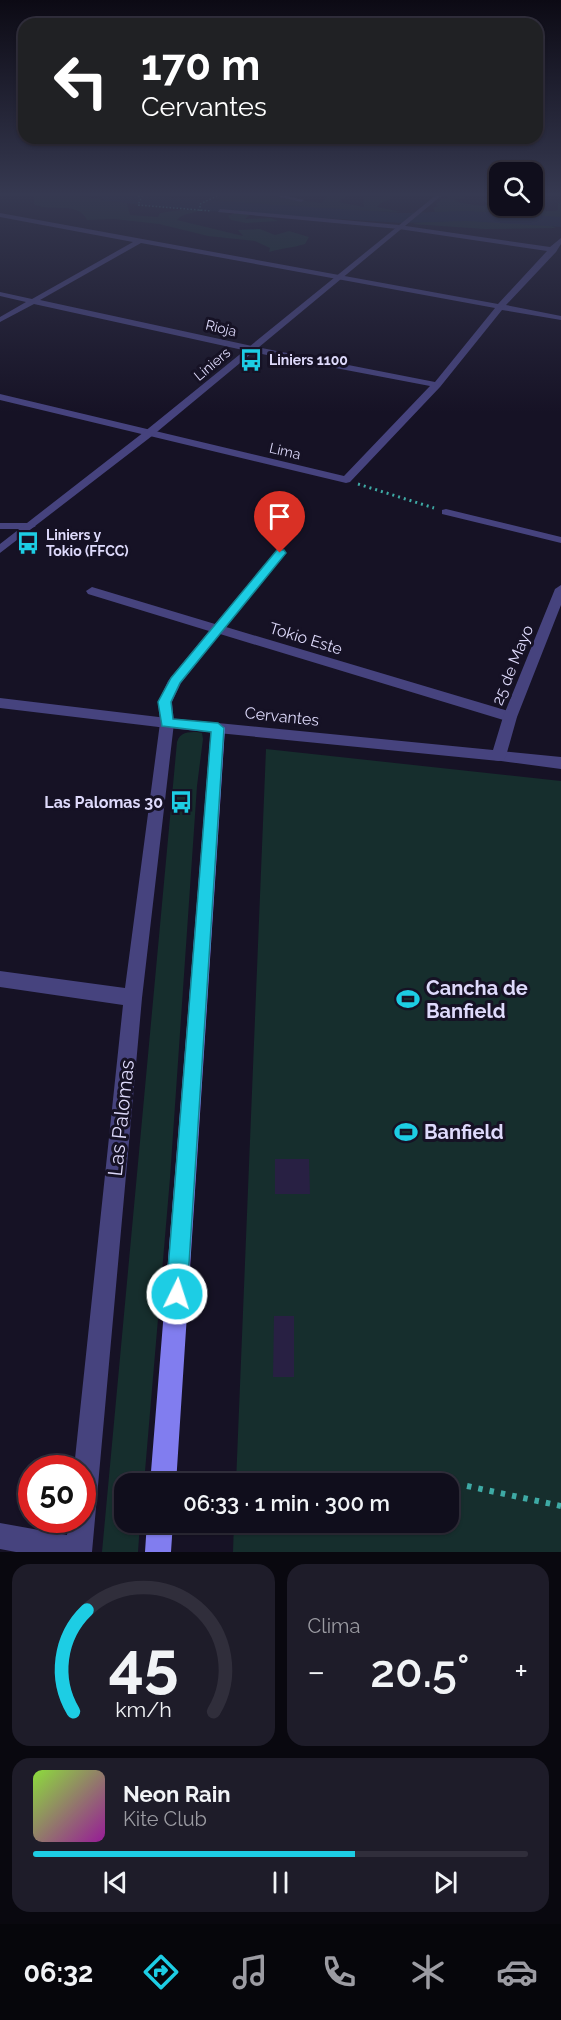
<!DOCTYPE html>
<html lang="es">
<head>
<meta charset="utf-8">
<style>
	:root { --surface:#100e1c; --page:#1e1c29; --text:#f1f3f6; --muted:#9c9ca3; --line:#302e3b; --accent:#1dcde4 }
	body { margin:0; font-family:Raleway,sans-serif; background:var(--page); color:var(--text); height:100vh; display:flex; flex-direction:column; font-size:22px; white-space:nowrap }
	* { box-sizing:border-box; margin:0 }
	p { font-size:20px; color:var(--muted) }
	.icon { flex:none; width:33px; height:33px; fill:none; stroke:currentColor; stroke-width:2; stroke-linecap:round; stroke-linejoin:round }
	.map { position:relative; height:1552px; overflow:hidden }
	.side { display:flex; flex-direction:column; gap:12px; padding:12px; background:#09080f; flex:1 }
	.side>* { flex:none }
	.guide { position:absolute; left:18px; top:18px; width:525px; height:126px; border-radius:18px; box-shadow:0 2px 4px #0004,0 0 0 2px var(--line); background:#202124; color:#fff; overflow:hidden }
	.tools { position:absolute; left:489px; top:162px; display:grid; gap:12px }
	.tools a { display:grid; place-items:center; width:54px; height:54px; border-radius:12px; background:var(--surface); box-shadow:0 2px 4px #0004,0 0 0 2px var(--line); font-size:30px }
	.speed { position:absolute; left:18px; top:1455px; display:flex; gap:12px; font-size:30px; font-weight:700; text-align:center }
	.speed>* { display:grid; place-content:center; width:78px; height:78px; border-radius:50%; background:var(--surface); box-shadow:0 2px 4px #0004,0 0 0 2px var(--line); line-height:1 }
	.speed .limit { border:9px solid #d22; background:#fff; color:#111 }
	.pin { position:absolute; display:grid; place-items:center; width:51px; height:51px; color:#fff; margin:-62px -26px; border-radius:50% 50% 50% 0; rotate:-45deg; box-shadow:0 0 6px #0007 }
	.pin .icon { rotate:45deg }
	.me { position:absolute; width:66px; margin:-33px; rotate:4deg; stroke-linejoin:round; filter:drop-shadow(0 0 4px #0008) }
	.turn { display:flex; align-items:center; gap:21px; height:126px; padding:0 24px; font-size:27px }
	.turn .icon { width:78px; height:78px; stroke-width:2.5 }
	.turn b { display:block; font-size:42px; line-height:51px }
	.big { font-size:45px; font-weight:600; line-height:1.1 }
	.side .tile { flex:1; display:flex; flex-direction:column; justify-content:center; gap:9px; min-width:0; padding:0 21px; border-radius:18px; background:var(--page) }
	.side .dial { align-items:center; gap:0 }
	.dial svg { height:156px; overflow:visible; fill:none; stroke:var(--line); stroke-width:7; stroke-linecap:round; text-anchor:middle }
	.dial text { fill:var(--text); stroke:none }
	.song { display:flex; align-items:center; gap:18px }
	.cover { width:72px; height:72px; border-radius:9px; background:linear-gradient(135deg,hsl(90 70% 55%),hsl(300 70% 35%)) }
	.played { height:6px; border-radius:3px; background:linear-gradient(90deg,var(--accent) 65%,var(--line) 65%) }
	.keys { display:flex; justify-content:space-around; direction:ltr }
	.heat { display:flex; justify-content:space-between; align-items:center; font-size:33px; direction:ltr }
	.side .tiles { flex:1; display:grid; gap:12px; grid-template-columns:1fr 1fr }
	.tile:last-child { grid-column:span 2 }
	.trip { position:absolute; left:114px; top:1473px; width:345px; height:60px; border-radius:18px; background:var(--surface); box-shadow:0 2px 4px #0004,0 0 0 2px var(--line); font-weight:600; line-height:60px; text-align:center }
	.menu { display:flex; height:96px; justify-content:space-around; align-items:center; background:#06060b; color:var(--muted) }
	.menu .icon { width:42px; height:42px }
	.menu .current { color:var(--accent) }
	.menu b { font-size:27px; color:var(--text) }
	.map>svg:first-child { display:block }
</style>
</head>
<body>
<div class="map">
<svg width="561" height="1552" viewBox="0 0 561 1552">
	<rect width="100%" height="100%" fill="#161225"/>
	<path fill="#162e2d" d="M34,196h44l49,7 3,12 28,2 2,-4 40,-6 1,2c-7,6 -18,3 -24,11l66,16 -5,-6 22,-1 15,6 14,-4 20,6 -4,7c-13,4 -23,4 -36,8l1,-4 -15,-7 -47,-5 -49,-12 -45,-5 -27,1c-10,-20 -37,-7 -53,-16z
		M222,196h45l54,7 7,-7h19l-9,6 26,5 -1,-10 26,-1 3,3 -8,2 -7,6 24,5 -44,-1 -28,8 -13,-1 -10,-5c-17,10 -41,-14 -61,6l26,-1 7,3 -32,2 -15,-3 -3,-4 11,-5v-2l-20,-2 -3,-4z
		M446,196h17l2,2 -10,1 1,3 25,4 10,-1 -11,-6 19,-3 1,10c13,0 50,8 58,4v-7l3,-1v18h-10l-3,4 8,4 -71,1 -73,-5 22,-5 3,-4 -4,-7 5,-2 -2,-2 6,-6 9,1z
		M197,732l5,1 1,6 -6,47 -27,392 -26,305 -20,1v38l16,1 -2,29h-36l75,-810c3,-10 11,-10 20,-10z
		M266,749l295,32v771h-328l1,-29 214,-1v-38l-212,-1z"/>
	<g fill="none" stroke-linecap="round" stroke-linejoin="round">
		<path fill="#11213f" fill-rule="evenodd" d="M99,196h48l255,17 65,-2 94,6v10l-94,-6 -65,2 -208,-13 -88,-9 -5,-2z"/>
	</g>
	<path fill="#282043" d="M275,1159h34l1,35h-35z
		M274,1316h20v61h-21z"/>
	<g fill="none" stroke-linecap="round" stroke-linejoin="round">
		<path stroke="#3eaaa5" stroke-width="1.5" stroke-dasharray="1.5 2" stroke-linecap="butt" d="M138,196h4l-4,9 73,6
			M200,211v-7l17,-8"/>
		<path stroke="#3eaaa5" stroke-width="3" stroke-dasharray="2 4" stroke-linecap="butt" d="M358,484l76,24"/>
		<path stroke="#3eaaa5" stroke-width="6" stroke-dasharray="4.5 7" stroke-linecap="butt" d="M467,1486l94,20"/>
		<path fill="#46437e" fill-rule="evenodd" d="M276,196h11l17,4 -3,2z
			M220,209l179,16 151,22 11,-9v6l-5,8 -50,53 55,11v4l-59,-10 -62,77 -90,95 -4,1 -346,-83v-6l344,82 86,-90 -178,-34 -218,-48 -34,18v-5l26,-15 -26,-6v-4l32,7 101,-57 -133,-25v-4l498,91 49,-53 -148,-22 -181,-17zM141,243l354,65 -60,74 -183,-36 -212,-46z
			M446,509l115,28v6l-119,-29v-4z
			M0,523h30l6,3 -6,3h-30z
			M280,549l6,4 -60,74 289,86 2,4 -7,5 -290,-88 -39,49 -9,19 2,21 -32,275 -50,554h-76l-16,-3v-26l67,12 2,-15h13v-52h-8l49,-463 -123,-18v-16l125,17 35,-265 -2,-21 10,-21 41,-50 -121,-37 -2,-3 6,-4 123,37 61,-73z
			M499,751l62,6v12l-67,-9 -2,-4 2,-4z"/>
		<path fill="#46437e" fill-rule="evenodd" d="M435,196h6l-289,240 -152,117v-9l144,-112z
			M561,585v20l-44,112 -11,39 -2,4 -5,1 -332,-33 -167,-20v-10l167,20 326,32 10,-33 52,-128z"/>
		<path fill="#817def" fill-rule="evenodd" d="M218,723l7,5 -49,756h-26l61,-756z
			M147,1522h26l-2,30h-26z"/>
	</g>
	<linearGradient id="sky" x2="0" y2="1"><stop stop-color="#0c0a14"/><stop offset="0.47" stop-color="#363951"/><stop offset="1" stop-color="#363951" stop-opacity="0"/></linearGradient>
	<rect width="561" height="413" fill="url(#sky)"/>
	<path fill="#1dcde4" stroke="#138594" stroke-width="1.5" d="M277,550h7l2,3 -106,130 -9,19 2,17 45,4 6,5 -37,566 -3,8 -7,3 -8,-3 -3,-8 45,-562 -49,-6 -4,-24 13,-24z"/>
	<defs>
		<g id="bus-bare" transform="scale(1.8)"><path d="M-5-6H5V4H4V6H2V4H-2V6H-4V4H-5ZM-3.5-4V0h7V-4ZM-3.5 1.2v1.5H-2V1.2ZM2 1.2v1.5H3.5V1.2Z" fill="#1dcde4" stroke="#161225" stroke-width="2.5" paint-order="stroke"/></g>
		<g id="stadium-bare" transform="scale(1.8)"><path d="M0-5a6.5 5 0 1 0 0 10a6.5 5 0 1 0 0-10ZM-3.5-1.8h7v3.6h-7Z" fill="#1dcde4" stroke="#161225" stroke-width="2.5" paint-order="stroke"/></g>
	</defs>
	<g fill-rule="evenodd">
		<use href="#bus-bare" x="251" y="360"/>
		<use href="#bus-bare" x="28" y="543"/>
		<use href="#bus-bare" x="181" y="802"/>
		<use href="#stadium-bare" x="408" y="999"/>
		<use href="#stadium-bare" x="406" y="1132"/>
	</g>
	<g text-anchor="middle" stroke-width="6" stroke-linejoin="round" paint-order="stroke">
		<g font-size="14" fill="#dedafb" stroke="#161225">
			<text transform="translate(221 328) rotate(13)" y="5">Rioja</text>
			<text transform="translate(212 364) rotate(-40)" y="5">Liniers</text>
			<text transform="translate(285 451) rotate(13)" y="5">Lima</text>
		</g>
		<g font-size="14" font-weight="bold" fill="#dedafb" stroke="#161225" text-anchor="start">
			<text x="269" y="365">Liniers 1100</text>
			<text x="46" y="540">Liniers y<tspan x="46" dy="16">Tokio (FFCC)</tspan></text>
		</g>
		<g font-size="16" fill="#dedafb" stroke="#161225">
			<text transform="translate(306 638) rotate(17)" y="6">Tokio Este</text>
			<text transform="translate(512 665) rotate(-68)" y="6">25 de Mayo</text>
			<text transform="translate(282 716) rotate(6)" y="6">Cervantes</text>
		</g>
		<g font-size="16" font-weight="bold" fill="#dedafb" stroke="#161225" text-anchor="end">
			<text x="163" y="808">Las Palomas 30</text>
		</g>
		<g font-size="20" font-weight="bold" fill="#dedafb" stroke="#161225" text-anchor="start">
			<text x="426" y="995">Cancha de<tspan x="426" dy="23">Banfield</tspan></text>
			<text x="424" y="1139">Banfield</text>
		</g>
		<g font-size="20" fill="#dedafb" stroke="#161225">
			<text transform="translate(121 1118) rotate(-84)" y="7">Las Palomas</text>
		</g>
	</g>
</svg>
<div class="tools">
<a><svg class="icon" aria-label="search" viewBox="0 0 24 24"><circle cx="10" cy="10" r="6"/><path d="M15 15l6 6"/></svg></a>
</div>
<div class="speed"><div class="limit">50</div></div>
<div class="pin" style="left:280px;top:553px;background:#d93025"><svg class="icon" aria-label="arrive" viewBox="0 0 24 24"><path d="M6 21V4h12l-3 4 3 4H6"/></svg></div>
<svg class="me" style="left:177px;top:1294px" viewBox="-20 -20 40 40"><circle r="17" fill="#1dcde4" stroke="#fff" stroke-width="3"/><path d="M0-11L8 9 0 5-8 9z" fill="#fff"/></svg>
<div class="trip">06:33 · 1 min · 300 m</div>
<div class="guide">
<div class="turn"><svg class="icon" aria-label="left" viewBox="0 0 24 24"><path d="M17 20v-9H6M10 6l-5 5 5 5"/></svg><div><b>170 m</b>Cervantes</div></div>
</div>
</div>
<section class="side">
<div class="tiles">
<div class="tile dial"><svg viewBox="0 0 100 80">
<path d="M14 69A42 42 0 1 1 86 69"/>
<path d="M14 69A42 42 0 0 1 21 17" stroke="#1dcde4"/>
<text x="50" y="56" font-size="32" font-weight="700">45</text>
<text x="50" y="72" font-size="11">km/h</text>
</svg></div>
<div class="tile"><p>Clima</p>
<div class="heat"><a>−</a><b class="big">20.5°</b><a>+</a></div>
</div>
<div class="tile">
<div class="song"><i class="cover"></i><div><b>Neon Rain</b><p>Kite Club</p></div></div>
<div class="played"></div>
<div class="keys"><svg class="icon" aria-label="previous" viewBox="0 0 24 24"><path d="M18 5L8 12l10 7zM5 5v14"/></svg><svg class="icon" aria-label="pause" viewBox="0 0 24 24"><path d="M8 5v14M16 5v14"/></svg><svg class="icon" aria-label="next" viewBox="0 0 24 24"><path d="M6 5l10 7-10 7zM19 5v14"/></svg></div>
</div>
</div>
</section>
<nav class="menu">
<b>06:32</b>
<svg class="icon current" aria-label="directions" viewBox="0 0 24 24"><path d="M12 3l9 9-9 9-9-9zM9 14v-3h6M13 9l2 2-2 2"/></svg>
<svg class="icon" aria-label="music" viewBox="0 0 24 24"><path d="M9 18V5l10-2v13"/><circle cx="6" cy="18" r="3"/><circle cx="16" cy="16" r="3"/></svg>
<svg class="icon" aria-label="phone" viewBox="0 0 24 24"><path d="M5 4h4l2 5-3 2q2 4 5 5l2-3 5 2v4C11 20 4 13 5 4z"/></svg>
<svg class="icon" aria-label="climate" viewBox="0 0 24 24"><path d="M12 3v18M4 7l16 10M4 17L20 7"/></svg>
<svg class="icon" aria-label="car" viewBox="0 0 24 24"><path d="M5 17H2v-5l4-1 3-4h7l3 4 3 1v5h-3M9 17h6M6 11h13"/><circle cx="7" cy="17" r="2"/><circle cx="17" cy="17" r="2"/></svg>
</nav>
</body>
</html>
